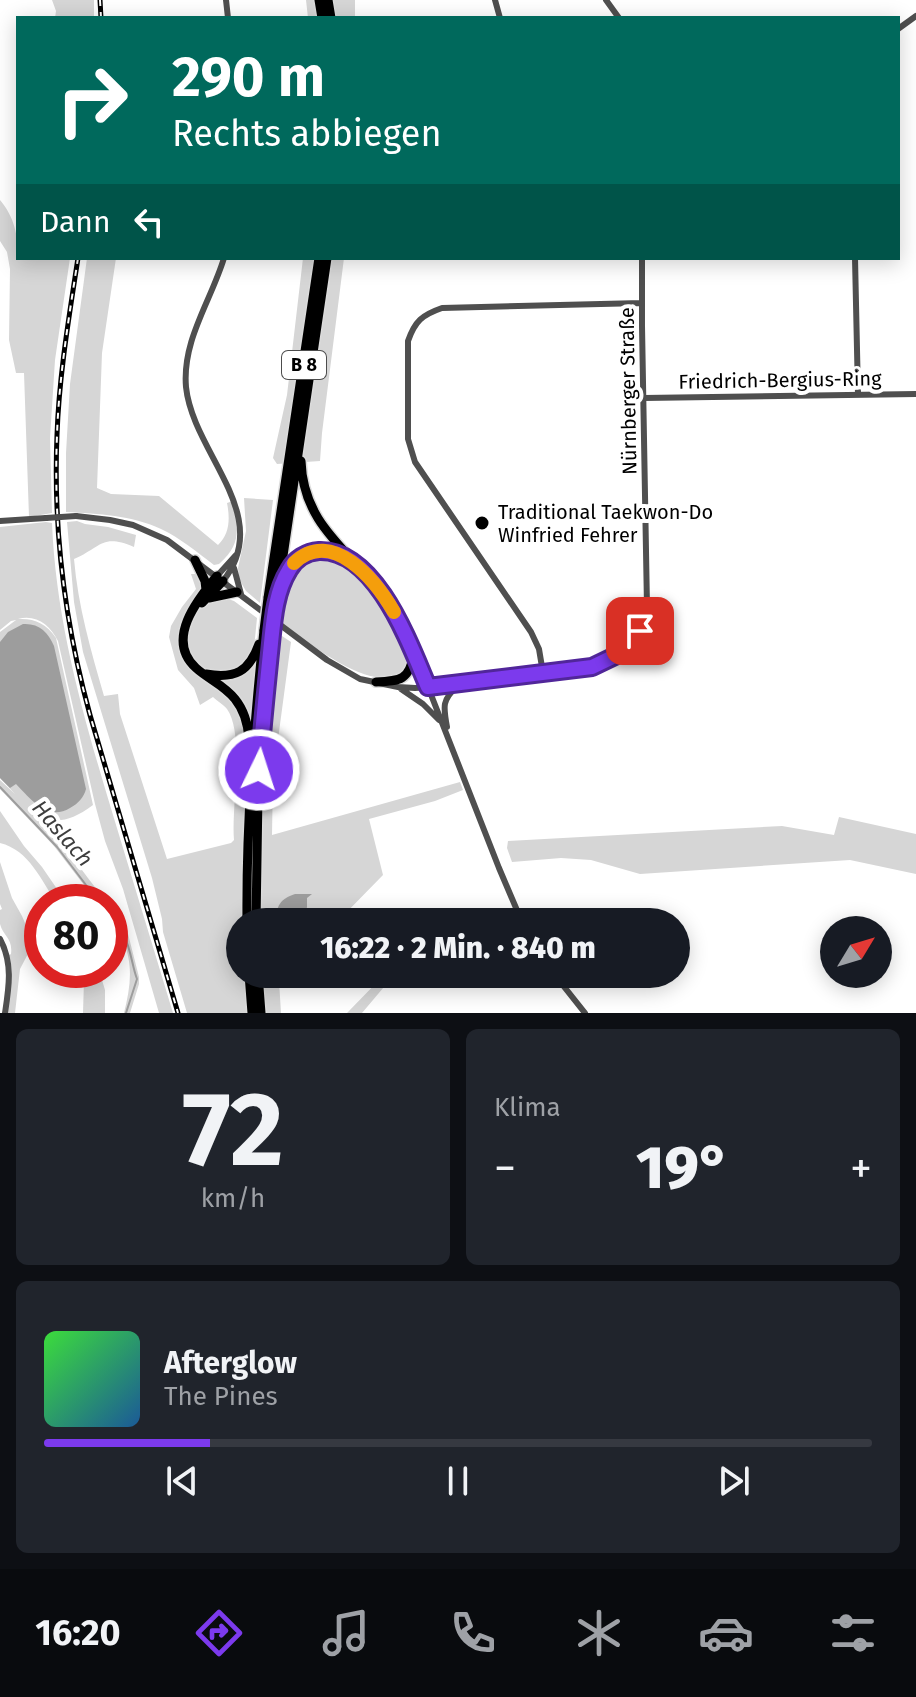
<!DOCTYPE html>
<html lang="de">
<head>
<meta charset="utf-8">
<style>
	:root { --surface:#171b24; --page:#20242c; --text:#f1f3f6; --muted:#9ea1a6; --line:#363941; --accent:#7c3aed }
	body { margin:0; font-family:"Fira Sans",sans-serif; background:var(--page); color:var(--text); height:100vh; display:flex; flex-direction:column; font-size:30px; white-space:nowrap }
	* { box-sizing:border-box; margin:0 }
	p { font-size:26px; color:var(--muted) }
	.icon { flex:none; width:44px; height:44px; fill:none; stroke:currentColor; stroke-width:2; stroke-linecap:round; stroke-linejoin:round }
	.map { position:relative; height:1013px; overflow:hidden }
	.sheet { display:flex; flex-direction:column; gap:16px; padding:16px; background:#0d0f14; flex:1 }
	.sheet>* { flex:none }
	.top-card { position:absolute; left:16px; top:16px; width:884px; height:244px; border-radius:0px; box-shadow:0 4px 20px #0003; background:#00695c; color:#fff; overflow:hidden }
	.needle { width:52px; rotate:52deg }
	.tools { position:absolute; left:820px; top:916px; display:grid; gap:16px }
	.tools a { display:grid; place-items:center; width:72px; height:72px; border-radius:50%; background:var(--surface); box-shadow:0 4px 20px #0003; font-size:40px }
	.speed { position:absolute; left:24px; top:884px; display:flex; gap:16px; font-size:40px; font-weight:700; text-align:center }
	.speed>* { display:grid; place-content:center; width:104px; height:104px; border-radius:50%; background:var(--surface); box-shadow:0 4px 20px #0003; line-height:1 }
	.speed .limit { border:12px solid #d22; background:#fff; color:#111 }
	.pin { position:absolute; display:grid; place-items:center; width:68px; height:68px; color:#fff; margin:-34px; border-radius:16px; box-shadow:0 4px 12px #0006 }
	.me { position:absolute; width:88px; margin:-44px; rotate:4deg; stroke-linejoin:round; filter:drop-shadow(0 0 6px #0008) }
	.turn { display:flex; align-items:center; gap:28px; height:168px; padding:0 24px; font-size:36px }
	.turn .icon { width:104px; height:104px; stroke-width:2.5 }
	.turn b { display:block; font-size:56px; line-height:68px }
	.then { display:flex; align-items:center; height:76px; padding:0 24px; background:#0003; gap:16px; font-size:30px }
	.big { font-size:60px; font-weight:800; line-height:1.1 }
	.sheet .card { flex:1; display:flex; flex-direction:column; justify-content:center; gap:12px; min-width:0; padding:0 28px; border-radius:12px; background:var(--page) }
	.sheet .dial { align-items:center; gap:0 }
	.dial b { font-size:104px; line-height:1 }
	.song { display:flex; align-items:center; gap:24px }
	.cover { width:96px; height:96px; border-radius:12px; background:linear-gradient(135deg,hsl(120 70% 55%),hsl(210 70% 35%)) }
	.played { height:8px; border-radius:4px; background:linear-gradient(90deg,var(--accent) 20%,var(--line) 20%) }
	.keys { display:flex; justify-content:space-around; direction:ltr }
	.heat { display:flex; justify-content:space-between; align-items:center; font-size:44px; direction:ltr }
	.sheet .tiles { flex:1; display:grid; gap:16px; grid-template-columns:1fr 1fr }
	.card:last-child { grid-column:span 2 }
	.trip { position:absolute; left:226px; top:908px; width:464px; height:80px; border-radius:40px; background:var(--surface); box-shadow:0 4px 20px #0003; font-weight:800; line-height:80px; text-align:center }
	.dock { display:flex; height:128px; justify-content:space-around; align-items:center; background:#090b0e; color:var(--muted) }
	.dock .icon { width:56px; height:56px }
	.dock .current { color:var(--accent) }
	.dock b { font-size:36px; color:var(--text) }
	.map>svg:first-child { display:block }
</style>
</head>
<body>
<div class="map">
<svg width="916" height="1013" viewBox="0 0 916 1013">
	<rect width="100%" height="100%" fill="#fff"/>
	<path fill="#d6d6d6" d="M52,0h42v18h-39l1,-7z
		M306,0h49v18h-47z
		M0,200c15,18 18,36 18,58h52l-15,102 -5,78 2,75 -23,4 -5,-144h-8l-7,-33 1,-71 -3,-17 -7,-11z
		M87,258h29l-14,95 -5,135 14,6 48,2 59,49c12,-11 12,-27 9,-42l6,-2c5,28 9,43 -14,63l-5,1c-17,-13 -34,-27 -53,-36 -30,-14 -62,-15 -95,-17v-59l4,-69z
		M303,258h41l-22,175 -2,28 -43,3 -4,-6 14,-63z
		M244,498l29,2 -13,103 -14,-12 -7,-12 -1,-11 8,-37z
		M77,521l8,3 23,3 28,8 -2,12c-33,-14 -33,1 -60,12 4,47 17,92 30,137l14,-2 2,20 47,145 64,-16 3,-3c-3,-32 11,-106 -7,-131 -3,-4 -10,-8 -14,-12l-13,8 -6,-17 -16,-18 -9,-33 2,-11 11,-19 14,-18 -5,-15h5l7,16c-12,19 -24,34 -23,57l59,60 9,32 -5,106 2,77h-5v52h8l3,39h-64l-24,-81 -1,-13 -10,-41 -69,-226 -9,-50 -7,-80z
		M46,522l6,1c4,100 32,196 61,292 20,66 40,132 60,198h-14l-36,-124 -18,-48 -10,-37 -37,-163c-8,-16 -22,-27 -40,-22 16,-1 28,4 38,19l37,167c-45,34 -62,5 -93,-27v-146l16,-12 -5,1 -11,9v-103z
		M313,553l25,5 19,15 24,27 14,25 11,30 2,10 -6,11c-9,1 -18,3 -26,1 -29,-4 -72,-37 -95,-54l1,-26 8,-27z
		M228,599l6,2 23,17 -3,30 -4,10 -19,14 -26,-2 -5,-3 -12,-15 -3,-15 9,-22 6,-6 11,-9z
		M279,634l12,8 -18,135 -1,58 188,-53 3,8 -28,11 -66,18 14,56 -46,47h-78l1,-135 16,-142z
		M259,653l-10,68 -32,-44h11z
		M0,780l44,41c3,8 10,13 16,20 16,20 30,41 47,61h-10l-43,-56 -54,-57z
		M0,811l24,35 18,21 24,35h-10c-15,-22 -27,-52 -56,-59z
		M839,817l77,17v40l-66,-14 -210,14 -49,-14 -30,-2 -49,4 -5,-14 1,-7 274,-15 52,9z
		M0,862l12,36 10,18 17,40 -4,-7 -4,-1 -11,21 -5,44h-8l1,-57 3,-2c2,-16 -8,-18 -11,-30 0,-5 0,-9 0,-14l2,-1 -2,-5z
		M110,905l17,25 12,47v7l-9,29h-6c6,-24 10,-48 -1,-72 -7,-17 -13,-15 -13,-36z
		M88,970h11l6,20v23h-22l1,-33z
		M261,974h25l-7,7 2,32h-18z
		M385,974h20v2l-5,2 -6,-1 -5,4 -27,32h-15z"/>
	<path fill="#9d9d9d" d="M23,624c16,-1 25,8 31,22l32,143c-2,8 -8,15 -16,19 -23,14 -40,-10 -54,-24l-6,4 -10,-10v-136l8,-10z
		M295,894h17l-5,4v9l-4,15h-27c0,-16 4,-23 19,-28z"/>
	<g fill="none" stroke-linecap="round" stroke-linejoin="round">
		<path stroke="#9d9d9d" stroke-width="2" d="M0,787l57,60 42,55
			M110,914c4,8 10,14 14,22 7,13 8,30 13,43l-11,34"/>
		<g stroke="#dbdbdb" stroke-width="12">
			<path id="highway" d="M319,0l3,18
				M328,0l3,18
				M301,461c2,68 55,93 89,143 16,25 26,56 38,83
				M195,560l10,21 1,9
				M217,576c-20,24 -52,64 -21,92 12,11 28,17 39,31 9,11 13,26 14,40
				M283,585c10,-31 33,-43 63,-27
				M209,598l28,-6
				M268,598l51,-340
				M202,603l21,-22
				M276,603l51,-345
				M206,674c29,5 43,-2 53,-30
				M376,682c25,-1 33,-2 38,-28
				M247,922c-1,-98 7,-195 17,-292
				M256,922l2,-128 14,-156
				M249,974l3,39
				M258,974l3,39"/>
		</g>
		<path stroke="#4f4f4f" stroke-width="6" d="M226,0l2,18
			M495,0l5,18
			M606,0l13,18
			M898,29l18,-13
			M855,258l3,137
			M644,398l272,-4
			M76,516l34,4 23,5 34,15 160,120 33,19 38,8 17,1 43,-3 134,-18c32,-12 48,-26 55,-60l-5,-281v-68
			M0,521l46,-3
			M234,568l7,26
			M217,576l19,-21
			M223,581c52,-66 -30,-127 -37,-194 -4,-47 25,-86 38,-129
			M543,673l-4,-24 -8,-17 -116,-170 -7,-23v-98c7,-20 14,-26 34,-33l200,-5
			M428,687l71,181 23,54
			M401,689l22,15 16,16
			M447,727c-4,-21 -5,-27 11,-42
			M0,939c13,24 9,48 5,74
			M554,974l31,39"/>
		<use href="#highway" stroke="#000" stroke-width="9"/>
		<g stroke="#000" stroke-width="5">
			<path id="rail" d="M100,0l1,18
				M78,258c-9,59 -19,118 -21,177 -4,95 8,189 33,280l88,298"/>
		</g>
		<use href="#rail" stroke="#fff" stroke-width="2" stroke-dasharray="6" stroke-linecap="butt"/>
		<g stroke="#dbdbdb" stroke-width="12" stroke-linecap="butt">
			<path id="highway-bridge" d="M264,630l4,-32
				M272,638l4,-35"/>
		</g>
		<path stroke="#4f4f4f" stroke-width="6" d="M46,518l30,-2"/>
		<use href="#highway-bridge" stroke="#000" stroke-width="9"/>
	</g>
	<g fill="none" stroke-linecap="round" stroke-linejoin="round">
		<g stroke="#51269a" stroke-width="20">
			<path id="route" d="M259,770c3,-39 7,-78 11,-117 3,-27 4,-59 19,-83 6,-11 17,-18 30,-19 57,-2 91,94 109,136l164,-20 27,-13 10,-7 11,-16"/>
		</g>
		<use href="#route" stroke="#7c3aed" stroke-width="14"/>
		<path stroke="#f59e0b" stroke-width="14" d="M294,563c38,-37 82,18 100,49"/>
	</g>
	<circle fill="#000" stroke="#fff" stroke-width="3" cx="482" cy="523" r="8"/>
	<g text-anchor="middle" stroke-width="8" stroke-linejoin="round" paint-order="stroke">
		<rect fill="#fff" stroke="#4c4c4c" stroke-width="2" x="282" y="351" width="44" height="28" rx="6"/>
		<g font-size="18" font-weight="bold" fill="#000">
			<text x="304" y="371">B 8</text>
		</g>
		<g font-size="20" fill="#000" stroke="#fff">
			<text transform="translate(780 380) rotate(-1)" y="7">Friedrich-Bergius-Ring</text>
			<text transform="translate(628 391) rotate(-91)" y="7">Nürnberger Straße</text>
		</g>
		<g font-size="20" fill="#000" stroke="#fff" text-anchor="start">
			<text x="498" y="519">Traditional Taekwon-Do<tspan x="498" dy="23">Winfried Fehrer</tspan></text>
		</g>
		<g font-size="22" font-style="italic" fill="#3e3e3e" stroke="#fff">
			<text transform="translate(63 833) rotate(49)" y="8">Haslach</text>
		</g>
	</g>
</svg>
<div class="tools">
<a><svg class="needle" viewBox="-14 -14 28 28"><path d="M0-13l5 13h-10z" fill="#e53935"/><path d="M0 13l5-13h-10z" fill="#9ea1a6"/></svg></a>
</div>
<div class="speed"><div class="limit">80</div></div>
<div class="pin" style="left:640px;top:631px;background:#d93025"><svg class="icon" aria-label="arrive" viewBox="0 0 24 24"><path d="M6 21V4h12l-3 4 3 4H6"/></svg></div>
<svg class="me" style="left:259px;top:770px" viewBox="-20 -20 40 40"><circle r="17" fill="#7c3aed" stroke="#fff" stroke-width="3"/><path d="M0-11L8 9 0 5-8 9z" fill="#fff"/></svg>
<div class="trip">16:22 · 2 Min. · 840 m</div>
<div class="top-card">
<div class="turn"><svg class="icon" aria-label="right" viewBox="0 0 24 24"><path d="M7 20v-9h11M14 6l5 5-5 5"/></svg><div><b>290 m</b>Rechts abbiegen</div></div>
<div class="then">Dann<svg class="icon" aria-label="left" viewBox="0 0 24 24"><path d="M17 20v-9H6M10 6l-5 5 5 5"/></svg></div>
</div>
</div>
<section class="sheet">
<div class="tiles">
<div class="card dial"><b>72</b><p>km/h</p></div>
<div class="card"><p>Klima</p>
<div class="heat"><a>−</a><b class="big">19°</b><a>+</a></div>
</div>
<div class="card">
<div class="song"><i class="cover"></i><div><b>Afterglow</b><p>The Pines</p></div></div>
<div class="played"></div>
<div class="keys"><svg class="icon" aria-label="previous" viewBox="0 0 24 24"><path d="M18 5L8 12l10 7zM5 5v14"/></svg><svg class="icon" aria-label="pause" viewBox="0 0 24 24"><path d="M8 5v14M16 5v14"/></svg><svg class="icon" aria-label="next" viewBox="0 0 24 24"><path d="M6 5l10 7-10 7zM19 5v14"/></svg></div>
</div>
</div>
</section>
<nav class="dock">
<b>16:20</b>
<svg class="icon current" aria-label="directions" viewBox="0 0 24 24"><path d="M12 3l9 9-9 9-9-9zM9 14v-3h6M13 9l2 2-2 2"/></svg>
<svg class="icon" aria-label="music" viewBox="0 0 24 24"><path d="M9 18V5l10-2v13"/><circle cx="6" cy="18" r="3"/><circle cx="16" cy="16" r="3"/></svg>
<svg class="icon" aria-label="phone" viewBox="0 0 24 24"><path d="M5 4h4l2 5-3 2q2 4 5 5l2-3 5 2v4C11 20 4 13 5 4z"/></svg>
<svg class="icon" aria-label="climate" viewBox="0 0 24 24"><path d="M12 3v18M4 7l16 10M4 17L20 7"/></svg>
<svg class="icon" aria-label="car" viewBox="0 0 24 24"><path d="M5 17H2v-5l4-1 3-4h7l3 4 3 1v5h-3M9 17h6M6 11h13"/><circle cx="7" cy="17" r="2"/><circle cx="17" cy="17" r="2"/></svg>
<svg class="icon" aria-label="filters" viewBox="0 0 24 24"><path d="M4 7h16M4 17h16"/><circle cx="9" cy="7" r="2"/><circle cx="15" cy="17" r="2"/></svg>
</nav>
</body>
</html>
